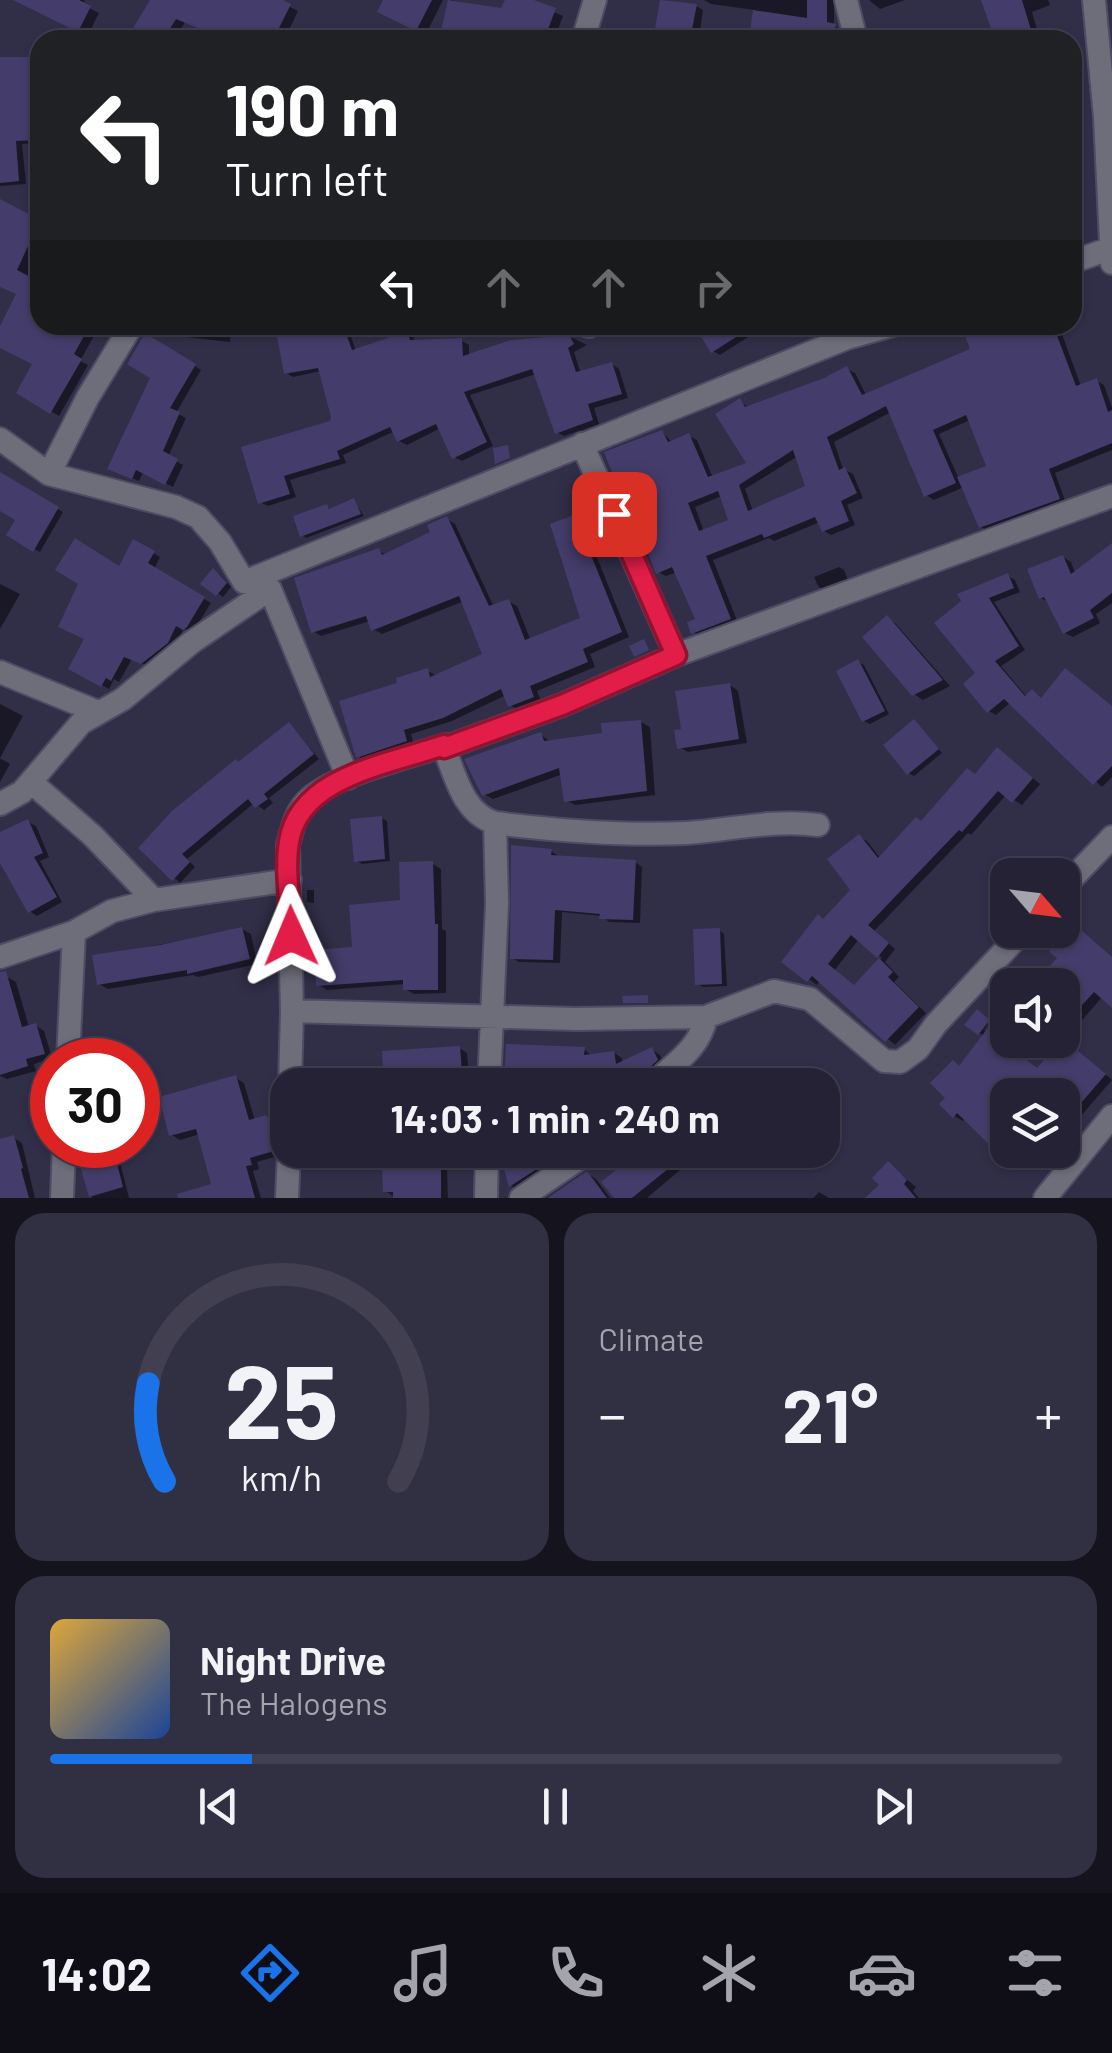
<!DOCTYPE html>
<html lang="en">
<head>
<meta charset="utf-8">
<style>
	:root { --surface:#252236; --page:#312f42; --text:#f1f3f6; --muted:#a3a4ad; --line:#423f51; --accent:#1a73e8 }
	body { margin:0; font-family:Barlow,sans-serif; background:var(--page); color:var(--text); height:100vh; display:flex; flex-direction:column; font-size:38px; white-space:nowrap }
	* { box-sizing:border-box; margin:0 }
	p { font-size:32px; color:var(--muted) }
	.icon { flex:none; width:55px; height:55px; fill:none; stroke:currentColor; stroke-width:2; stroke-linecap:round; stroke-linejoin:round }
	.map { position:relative; height:1198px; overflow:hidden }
	.side { display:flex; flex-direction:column; gap:15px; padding:15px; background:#14131e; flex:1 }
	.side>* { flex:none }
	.hud { position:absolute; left:30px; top:30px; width:1052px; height:305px; border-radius:30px; box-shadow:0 2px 8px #0004,0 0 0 2px var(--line); background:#202124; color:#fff; overflow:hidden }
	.needle { width:65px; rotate:118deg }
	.tools { position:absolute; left:990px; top:858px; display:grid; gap:20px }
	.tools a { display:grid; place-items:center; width:90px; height:90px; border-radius:20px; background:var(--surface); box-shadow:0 2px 8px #0004,0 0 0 2px var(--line); font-size:50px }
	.speed { position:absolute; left:30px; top:1038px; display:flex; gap:20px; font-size:50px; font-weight:700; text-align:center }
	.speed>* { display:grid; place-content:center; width:130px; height:130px; border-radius:50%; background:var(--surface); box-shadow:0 2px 8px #0004,0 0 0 2px var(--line); line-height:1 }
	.speed .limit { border:15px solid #d22; background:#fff; color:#111 }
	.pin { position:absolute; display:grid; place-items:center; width:85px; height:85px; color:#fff; margin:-42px; border-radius:20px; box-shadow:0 5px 15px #0006 }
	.me { position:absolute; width:110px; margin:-55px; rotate:359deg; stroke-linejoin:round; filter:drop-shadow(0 0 8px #0008) }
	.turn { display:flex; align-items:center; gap:35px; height:210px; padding:0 30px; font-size:45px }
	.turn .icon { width:130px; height:130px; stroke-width:2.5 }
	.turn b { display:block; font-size:70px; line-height:85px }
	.lanes { display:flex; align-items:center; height:95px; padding:0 30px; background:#0003; justify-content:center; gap:50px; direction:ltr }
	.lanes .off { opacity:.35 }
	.big { font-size:75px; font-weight:700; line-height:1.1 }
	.side .widget { flex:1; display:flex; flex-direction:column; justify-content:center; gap:15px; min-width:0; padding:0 35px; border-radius:30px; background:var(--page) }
	.side .dial { align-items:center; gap:0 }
	.dial svg { height:260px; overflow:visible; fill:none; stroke:var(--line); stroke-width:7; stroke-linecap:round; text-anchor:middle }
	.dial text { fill:var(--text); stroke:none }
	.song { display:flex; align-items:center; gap:30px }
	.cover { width:120px; height:120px; border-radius:15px; background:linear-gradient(135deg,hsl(40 70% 55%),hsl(220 70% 35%)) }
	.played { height:10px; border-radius:5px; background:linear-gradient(90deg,var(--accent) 20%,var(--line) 20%) }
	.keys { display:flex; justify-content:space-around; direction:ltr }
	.heat { display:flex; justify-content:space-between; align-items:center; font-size:55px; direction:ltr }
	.side .tiles { flex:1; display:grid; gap:15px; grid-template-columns:1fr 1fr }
	.widget:last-child { grid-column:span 2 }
	.trip { position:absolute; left:270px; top:1068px; width:570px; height:100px; border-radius:30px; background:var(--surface); box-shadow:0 2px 8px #0004,0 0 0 2px var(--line); font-weight:700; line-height:100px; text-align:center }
	.dock { display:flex; height:160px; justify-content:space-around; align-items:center; background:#0f0e16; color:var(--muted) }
	.dock .icon { width:70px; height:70px }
	.dock .active { color:var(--accent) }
	.dock b { font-size:45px; color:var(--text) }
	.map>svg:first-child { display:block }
</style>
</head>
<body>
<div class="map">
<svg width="1112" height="1198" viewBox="0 0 1112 1198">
	<rect width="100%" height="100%" fill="#312e48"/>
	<path fill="#0007" fill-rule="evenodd" d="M16,0h69l-2,5 16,8 -11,22z
		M153,0h123l22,11 -13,27 5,2h-61l-44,-18 -11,18h-45z
		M386,0h57l-17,34 -37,-18z
		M451,0l52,11 4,-11h20l36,16 -9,24h-112z
		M704,0h130v26l9,5 -2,9h-90l4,-30 -44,-6z
		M869,0h36l-25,9z
		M983,0h65l2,5 -18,7 8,28h-66l21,-9z
		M696,6l7,4 -4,27 16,3h-57z
		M40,60v83l-18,1 4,40 -26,2v-78z
		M1,203l39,20v102h60l-20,36 8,4 -29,51 -40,-24 17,-28 -36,-18v-15l19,-37 -19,-9z
		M180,325h52l-2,17 -44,-5 -7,-4z
		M277,325h70l9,26 35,-12 -6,-14h24l6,17 47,-1 7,4v11l42,-13 62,-5 14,7 -13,7 7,22 31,-10 7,5 9,29 -34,10 5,16 -35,12 -7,-4 -21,-58 -66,21 23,51 -31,15 -8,-4 -13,-29 -34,17 -8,-4 -4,-10 -52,24 3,8 -56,17 6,17 -28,9 -8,-4 -16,-54 89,-25 -12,-52 -28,6 -7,-4z
		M697,325h55l4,7 -36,23 -7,-4z
		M990,325h72l-3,1 22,60 16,-5 7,4 8,23v42l-57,23 11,30 -77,28 -8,-4 -17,-40 -30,13 -8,-5 -35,-83 -57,30 9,27 10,5 10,24 -16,7 8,20 -24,10 -7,-4 -4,-9 -46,19 -5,-3 -56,22 25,63 -37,13 -8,-4 6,-11 -22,-49 -11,4 -8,-4 -29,-76 -6,-3 39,-61 11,11 16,-7 8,4 16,38 36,-13 -9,-64 9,7 98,-39 8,4 11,22 107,-44zM970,420l20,47 -31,12 -20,-45zM798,456l10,31 -55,24 -8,-22zM722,496l10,25 -28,11 -9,-25z
		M146,336l55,34 -25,43 10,5 -18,39 15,8 -10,22 -30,-15 -4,9 -22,-9 37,-95z
		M0,475l63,37 -23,40 -31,-17 9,-16 -18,-11z
		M354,501l10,15 -58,22 -4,-3 25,-28 6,3z
		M587,513l8,5 12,32 -11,5 33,82 -39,17 5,13 -58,24 4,10 -23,9 -8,-5 -4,-10 -54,26 -41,13 3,11 -48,16 -8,-5 42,-71 28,-14 9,5 48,-21 -21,-54 -82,33 -9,-5 -3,-8 -49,15 -8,-5 66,-80 7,4 47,-21 14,-15 8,5 39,83 14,-6 9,5 14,35 52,-22z
		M134,542l26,15 -6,12 57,34 -17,27 -2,2 -8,-4 -9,18 -25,21 -18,-8 -13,23 -5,-3 -5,10 -38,-21z
		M1112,546v57l-16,11 4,9 -27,14 -8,-4 -15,-30 -9,-5 22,-41 8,5 4,11z
		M839,567l5,3 4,10 -25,10 -5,-4 -4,-9z
		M219,574l12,13 -8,10 -19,-14z
		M1008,576l7,4 5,12 -26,10 31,48 -24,16 26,31 5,-5 11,8 69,7v70l-10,10 -91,-85 -15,13 -7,-4 -10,-37 -42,-51z
		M0,584l20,10 -20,35z
		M887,618l9,6 54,62 -27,14 -9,-6z
		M858,662l6,3 25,49 -19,10 -6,-3z
		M730,685l8,6 9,52 -59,9 -9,-5 4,-16z
		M0,704l23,12 -23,42 10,6 -10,18z
		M641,722l9,5 5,68 -80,10 -9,-5 -3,-26 -70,25 -9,-5 57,-59 10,7 53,-7z
		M914,722l28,31 -28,23 -5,-3z
		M290,725l29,34 -50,39 4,5 -9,7 -10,-7 -67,56 8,8 -15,16 -39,-35z
		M1005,755l35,29 -18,21 -16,-10 -35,40 -3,-2 -94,98 21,18 -10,13 14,15 -5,5 32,31 -31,32 -75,-65 -3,5 -33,-24 69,-71 6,-53 8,4 13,17zM859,939l23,19 -27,29 -21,-16z
		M381,818l6,3 3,40 -28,3 -5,-3z
		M28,822l8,4 13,31 -9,4 22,41 -25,14 -7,-5 -30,-50v-26z
		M551,851l7,5 77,6 7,5 -2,56 -31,-1 -7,-6 -40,-4 -2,51 -41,-1 -7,-4z
		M433,864l8,5 1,60 4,2v62l-32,1 -9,-5v-5l-78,6 -8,-5 83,-82z
		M307,890h7v13l-7,-1z
		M242,929l9,5 6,30 -59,13 -5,-2 -85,14 -9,-5 -4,-27z
		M719,930l5,4 3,52 -24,1 -6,-3z
		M1112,957v48l-9,-9 -27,31 -9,-5 -5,-4v-33h-15z
		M7,977l9,5 13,45 6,-2 9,6 8,27 -18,6 2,7 -29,8 -7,-3v-97z
		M977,1012l13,10 -6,8 55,40 34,-24 39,34 -50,58v-43h-54v55h24l-15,15 -51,-47 -3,3 -9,-5 7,-49 24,-31 -6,-3z
		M459,1048l8,5 3,32h-157l73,-15z
		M584,1049l8,7 22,-3 8,5v6l30,-14 8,5 4,9 -15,15 -26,6h-115z
		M236,1078l8,5 11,38 11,-3 9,5 6,32 -24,7 2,7 -6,2 8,27h-83l36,-12 -14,-52 -20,6 -8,-5z
		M14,1138l8,5 13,55h-35v-56z
		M645,1150h29l12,15 -39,33h-30l-12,-15z
		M542,1152l5,3 4,11 -35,23 -5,-3z
		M114,1159l6,3 9,36h-37l-9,-30z
		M440,1164l7,5 1,29h-52l-11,-7z
		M888,1164l28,23 -3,4 6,7h-50l13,-14z
		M588,1174l8,5 14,19h-58z
		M819,1192l10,6h-16z"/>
	<path fill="#443d6b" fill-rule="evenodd" d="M13,0h66l12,6 -13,26z
		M150,0h133l8,4 -18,36h-46l-51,-21 -13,21h-37z
		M383,0h49l-16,31 -39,-19z
		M448,0l53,8 4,-8h29l22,8 -12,32h-105z
		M660,0l37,4 -7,36h-37z
		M807,0h20v22l9,2 -4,16h-83l4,-30 54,8z
		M981,0h41l12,40h-39z
		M0,57h40v33h-5l2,50 -21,1 3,40 -19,2z
		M0,199l40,21 -23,50 23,12v43h50l-16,29 8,5 -32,55 -34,-21 16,-29 -32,-16v-22l16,-32 -16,-7z
		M275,325h68l9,25 36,-12 -5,-13h21l6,15 52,-2 1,18 48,-16 37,-3 17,-10 9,17 -6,4 8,24 36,-10 10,32 -34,10 5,16 -38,14 -23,-65 -68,23 23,50 -35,17 -16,-35 -39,18 -7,-15 -53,24 3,8 -56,17 6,18 -32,10 -17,-57 89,-26 1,-4 -13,-49 -34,6z
		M694,325h61l-44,28z
		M984,325h69l23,61 21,-8 11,34 4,-2v33l-63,26 11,30 -81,29 -22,-51 29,-11 -20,-51 -33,15 23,53 -32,14 -38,-91 -59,31 12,33 6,-3 12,26 -16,8 8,20 -27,11 -7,-15 -51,21 -2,-4 -56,22 25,63 -40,15 -4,-12 8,-3 -23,-52 -16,7 -31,-81 -4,2 -17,-43 58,-22 6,12 21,-9 19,44 38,-14 -31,-49 25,-16 5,9 79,-29 23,-12 15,29 108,-46 -6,-16zM793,450l12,36 -57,25 -9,-26zM718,491l10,29 -29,11 -11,-28z
		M145,333l51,31 -26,44 10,4 -17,39 15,8 -13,26 -29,-15 -4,9 -25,-10 43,-91 -23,-14z
		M508,445l2,13 -15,6 -2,-16z
		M0,472l59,35 -26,45 -27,-17 9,-15 -15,-9z
		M354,498l7,16 -61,23 -7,-21 34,-12 2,5z
		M587,510l13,36 -11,4 33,82 -39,17 5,13 -58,24 4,11 -26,10 -7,-18 -58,29 -39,12 3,11 -51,17 -17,-57 58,-18 -1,-5 32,-10 2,9 52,-23 -23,-58 -88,35 -5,-15 -55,17 -17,-55 85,-30 3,7 48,-23 -3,-7 20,-9 42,90 20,-7 16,41 55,-22 -30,-94z
		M75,538l44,28 14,-27 22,12 -7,12 57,34 -18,30 -4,3 -7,-4 -8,17 -27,21 -17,-7 -13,24 -5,-3 -5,9 -33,-18 16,-30 -26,-12 20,-43 -23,-14z
		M1112,543v50l-22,17 4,8 -31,16 -19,-37 -5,2 -12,-30 36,-14 8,19z
		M213,568l14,15 -11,13 -16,-12z
		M1008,573l6,15 -25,10 30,48 -24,15 30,35 7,-7 9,9 24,-30 47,38v60l-19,19 -89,-86 -17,14 -24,-29 12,-11 -41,-50 27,-22 -4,-7z
		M887,615l56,65 -31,16 -50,-59z
		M644,639l5,11 -15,7 -5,-11z
		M858,659l27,52 -23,11 -26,-51z
		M730,683l9,56 -62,10 -3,-19 7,-1 -6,-38z
		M914,719l25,30 -32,26 -24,-30z
		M641,720l6,71 -83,11 -5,-34 -77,28 -18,-37 77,-27 3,9 58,-8 -1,-10z
		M289,722l25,32 -50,40 4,5 -13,9 -7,-9 -66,55 8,8 -18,19 -34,-33 34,-37 64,-52 2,3z
		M997,747l36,31 -21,25 -14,-12 -36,41 -3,-2 -91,95 21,18 -12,15 -26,-23 -23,29 26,21 25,-27 14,14 -5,5 31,30 -34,35 -73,-66 -5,6 -26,-20 37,-48 5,5 27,-29 -23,-31 32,-25 19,24 38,-41 5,4 46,-53 8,6z
		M382,816l3,43 -31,3 -4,-43z
		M28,819l15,34 -9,4 23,40 -29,16 -28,-50v-31z
		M511,845l41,4 -1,6 85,5 -3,60 -34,-1 1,-5 -45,-4 -2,50 -43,-1z
		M433,861l2,63h3v66h-35v-10l-87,6 -2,-36 38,-3 -3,-42 51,-5 -1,-38z
		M1073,923l39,34v51l-18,-16 -32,35v-42h-29l24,-27 -8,-6z
		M242,927l8,32 -63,15v-4l-90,15 -5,-30 68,-10z
		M720,928l2,56 -27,1 -2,-56z
		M6,971l16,56 14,-4 9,31 -19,5 2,7 -28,9v-103z
		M648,995v8h-25l-1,-7z
		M977,1009l13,11 -12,15 -14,-10z
		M987,1029l50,39 26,-30 43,36 -44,51v-30h-54v68l-51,-50 -4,5 -14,-14 6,-6 -15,-15 23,-23 6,6z
		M506,1044l79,3 -1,8 30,-4 2,13 36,-17 6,13 -18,16 -26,6v3h-110z
		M460,1046l3,39h-153l1,-19 72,1 -1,-16z
		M721,1067l14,18h-39z
		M236,1075l13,45 18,-5 8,30 -1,6 -24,7 2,7 -6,1 9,32h-77l-1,-4 34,-10 -15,-55 -27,7 -10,-39z
		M14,1135l9,33 -2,1 8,29h-29v-59z
		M542,1150l4,13 -37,24 -7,-25z
		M641,1150h30l8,10 -47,38h-18l-13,-16z
		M115,1156l8,31 -34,10 -9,-31z
		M888,1161l19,19 -3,4 12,14h-51l14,-13 -7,-7z
		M441,1162v36h-48v-6h-10l-1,-27z
		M587,1171l20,27h-59z"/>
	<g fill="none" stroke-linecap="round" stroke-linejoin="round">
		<g stroke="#4e4c64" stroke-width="26">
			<path id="minor" d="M846,0l10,40
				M1094,0l11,117 7,146
				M583,40l12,-40
				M1072,262l37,-13
				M585,325l4,1
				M0,439l49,35 127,33 22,10 22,25 24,40 26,7 78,189
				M582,444l94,211
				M49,474l39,-77 44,-72
				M244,582l603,-244 46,-13
				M0,672l98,40
				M444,748c12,29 19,65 51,75 65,8 127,13 192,10 44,-3 86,-14 131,-8
				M31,782l62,54 61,64
				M0,804l22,-12 59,-69 42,-24 69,-57 78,-53
				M1062,889l50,-52
				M0,957l74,-25 38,-21 42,-11 136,-20
				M292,1011l284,8 130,-2 68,-26 36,8 74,62 16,1 18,-13 18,-25 88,-94
				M68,1060l6,-128
				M290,1085l2,-74 -4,-166c4,-15 7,-31 18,-43 24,-26 103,-45 139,-57l-1,3 118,-43 114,-50 436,-159
				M489,1085l8,-182 -2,-80
				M652,1085c22,-22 48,-36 54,-68
				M62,1198l2,-53
				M287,1198l2,-48
				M486,1198l1,-48
				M521,1198l71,-48
				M1045,1198l67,-82"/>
		</g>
		<use href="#minor" stroke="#6e6d7a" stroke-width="22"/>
	</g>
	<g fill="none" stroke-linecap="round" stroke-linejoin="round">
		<g stroke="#92132f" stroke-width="25">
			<path id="route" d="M291,936c0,-30 -7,-65 -2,-94 10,-66 101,-78 155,-97v3l118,-43 114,-50 -62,-141"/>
		</g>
		<use href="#route" stroke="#e11d48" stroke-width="18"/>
	</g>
</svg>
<div class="tools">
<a><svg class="needle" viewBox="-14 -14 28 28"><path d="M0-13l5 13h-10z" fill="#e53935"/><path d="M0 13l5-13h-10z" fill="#a3a4ad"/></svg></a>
<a><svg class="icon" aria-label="sound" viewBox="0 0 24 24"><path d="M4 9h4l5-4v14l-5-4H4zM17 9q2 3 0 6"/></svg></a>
<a><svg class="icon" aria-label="layers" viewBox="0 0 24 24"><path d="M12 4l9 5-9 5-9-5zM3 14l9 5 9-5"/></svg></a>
</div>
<div class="speed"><div class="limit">30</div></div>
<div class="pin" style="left:614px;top:514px;background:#d93025"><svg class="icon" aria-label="arrive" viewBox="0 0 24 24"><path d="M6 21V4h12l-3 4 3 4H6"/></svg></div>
<svg class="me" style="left:291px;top:936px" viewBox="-20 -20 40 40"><path d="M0-17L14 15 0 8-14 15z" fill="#e11d48" stroke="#fff" stroke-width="4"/></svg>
<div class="trip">14:03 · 1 min · 240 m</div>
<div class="hud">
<div class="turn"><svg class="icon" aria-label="left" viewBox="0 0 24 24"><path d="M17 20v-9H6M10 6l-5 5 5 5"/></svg><div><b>190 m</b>Turn left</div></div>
<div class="lanes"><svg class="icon" aria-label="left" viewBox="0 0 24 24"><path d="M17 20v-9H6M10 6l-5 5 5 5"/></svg><svg class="icon off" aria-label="ahead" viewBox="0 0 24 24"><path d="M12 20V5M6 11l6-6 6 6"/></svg><svg class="icon off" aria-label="ahead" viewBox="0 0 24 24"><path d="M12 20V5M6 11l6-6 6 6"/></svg><svg class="icon off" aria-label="right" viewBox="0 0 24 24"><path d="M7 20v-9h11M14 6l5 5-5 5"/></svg></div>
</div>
</div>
<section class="side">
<div class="tiles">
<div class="widget dial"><svg viewBox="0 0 100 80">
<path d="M14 69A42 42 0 1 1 86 69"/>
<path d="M14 69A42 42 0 0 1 9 39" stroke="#1a73e8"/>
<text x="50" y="56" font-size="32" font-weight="700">25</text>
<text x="50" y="72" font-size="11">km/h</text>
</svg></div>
<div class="widget"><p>Climate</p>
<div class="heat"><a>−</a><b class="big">21°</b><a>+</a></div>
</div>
<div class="widget">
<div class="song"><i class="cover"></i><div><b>Night Drive</b><p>The Halogens</p></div></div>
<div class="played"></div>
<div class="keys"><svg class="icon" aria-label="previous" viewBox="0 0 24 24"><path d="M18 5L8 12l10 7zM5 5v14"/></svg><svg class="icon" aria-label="pause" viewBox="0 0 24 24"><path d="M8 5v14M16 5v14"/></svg><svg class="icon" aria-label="next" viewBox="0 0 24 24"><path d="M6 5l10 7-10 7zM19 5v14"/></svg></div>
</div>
</div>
</section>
<nav class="dock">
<b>14:02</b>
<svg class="icon active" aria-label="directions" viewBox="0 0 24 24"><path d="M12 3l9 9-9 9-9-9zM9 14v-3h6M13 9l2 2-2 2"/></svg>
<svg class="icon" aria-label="music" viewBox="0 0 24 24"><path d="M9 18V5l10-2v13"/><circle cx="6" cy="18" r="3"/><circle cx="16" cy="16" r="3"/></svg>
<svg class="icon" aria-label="phone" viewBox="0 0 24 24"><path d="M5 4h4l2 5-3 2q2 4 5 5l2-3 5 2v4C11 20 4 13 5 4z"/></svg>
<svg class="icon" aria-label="climate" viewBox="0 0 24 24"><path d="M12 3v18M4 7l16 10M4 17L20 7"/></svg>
<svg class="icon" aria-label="car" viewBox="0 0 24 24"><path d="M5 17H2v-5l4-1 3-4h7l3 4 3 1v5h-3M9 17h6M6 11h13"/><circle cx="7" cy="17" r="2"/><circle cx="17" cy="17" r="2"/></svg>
<svg class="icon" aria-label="filters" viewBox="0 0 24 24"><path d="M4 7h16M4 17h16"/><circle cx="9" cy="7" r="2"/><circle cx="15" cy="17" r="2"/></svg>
</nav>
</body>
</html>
